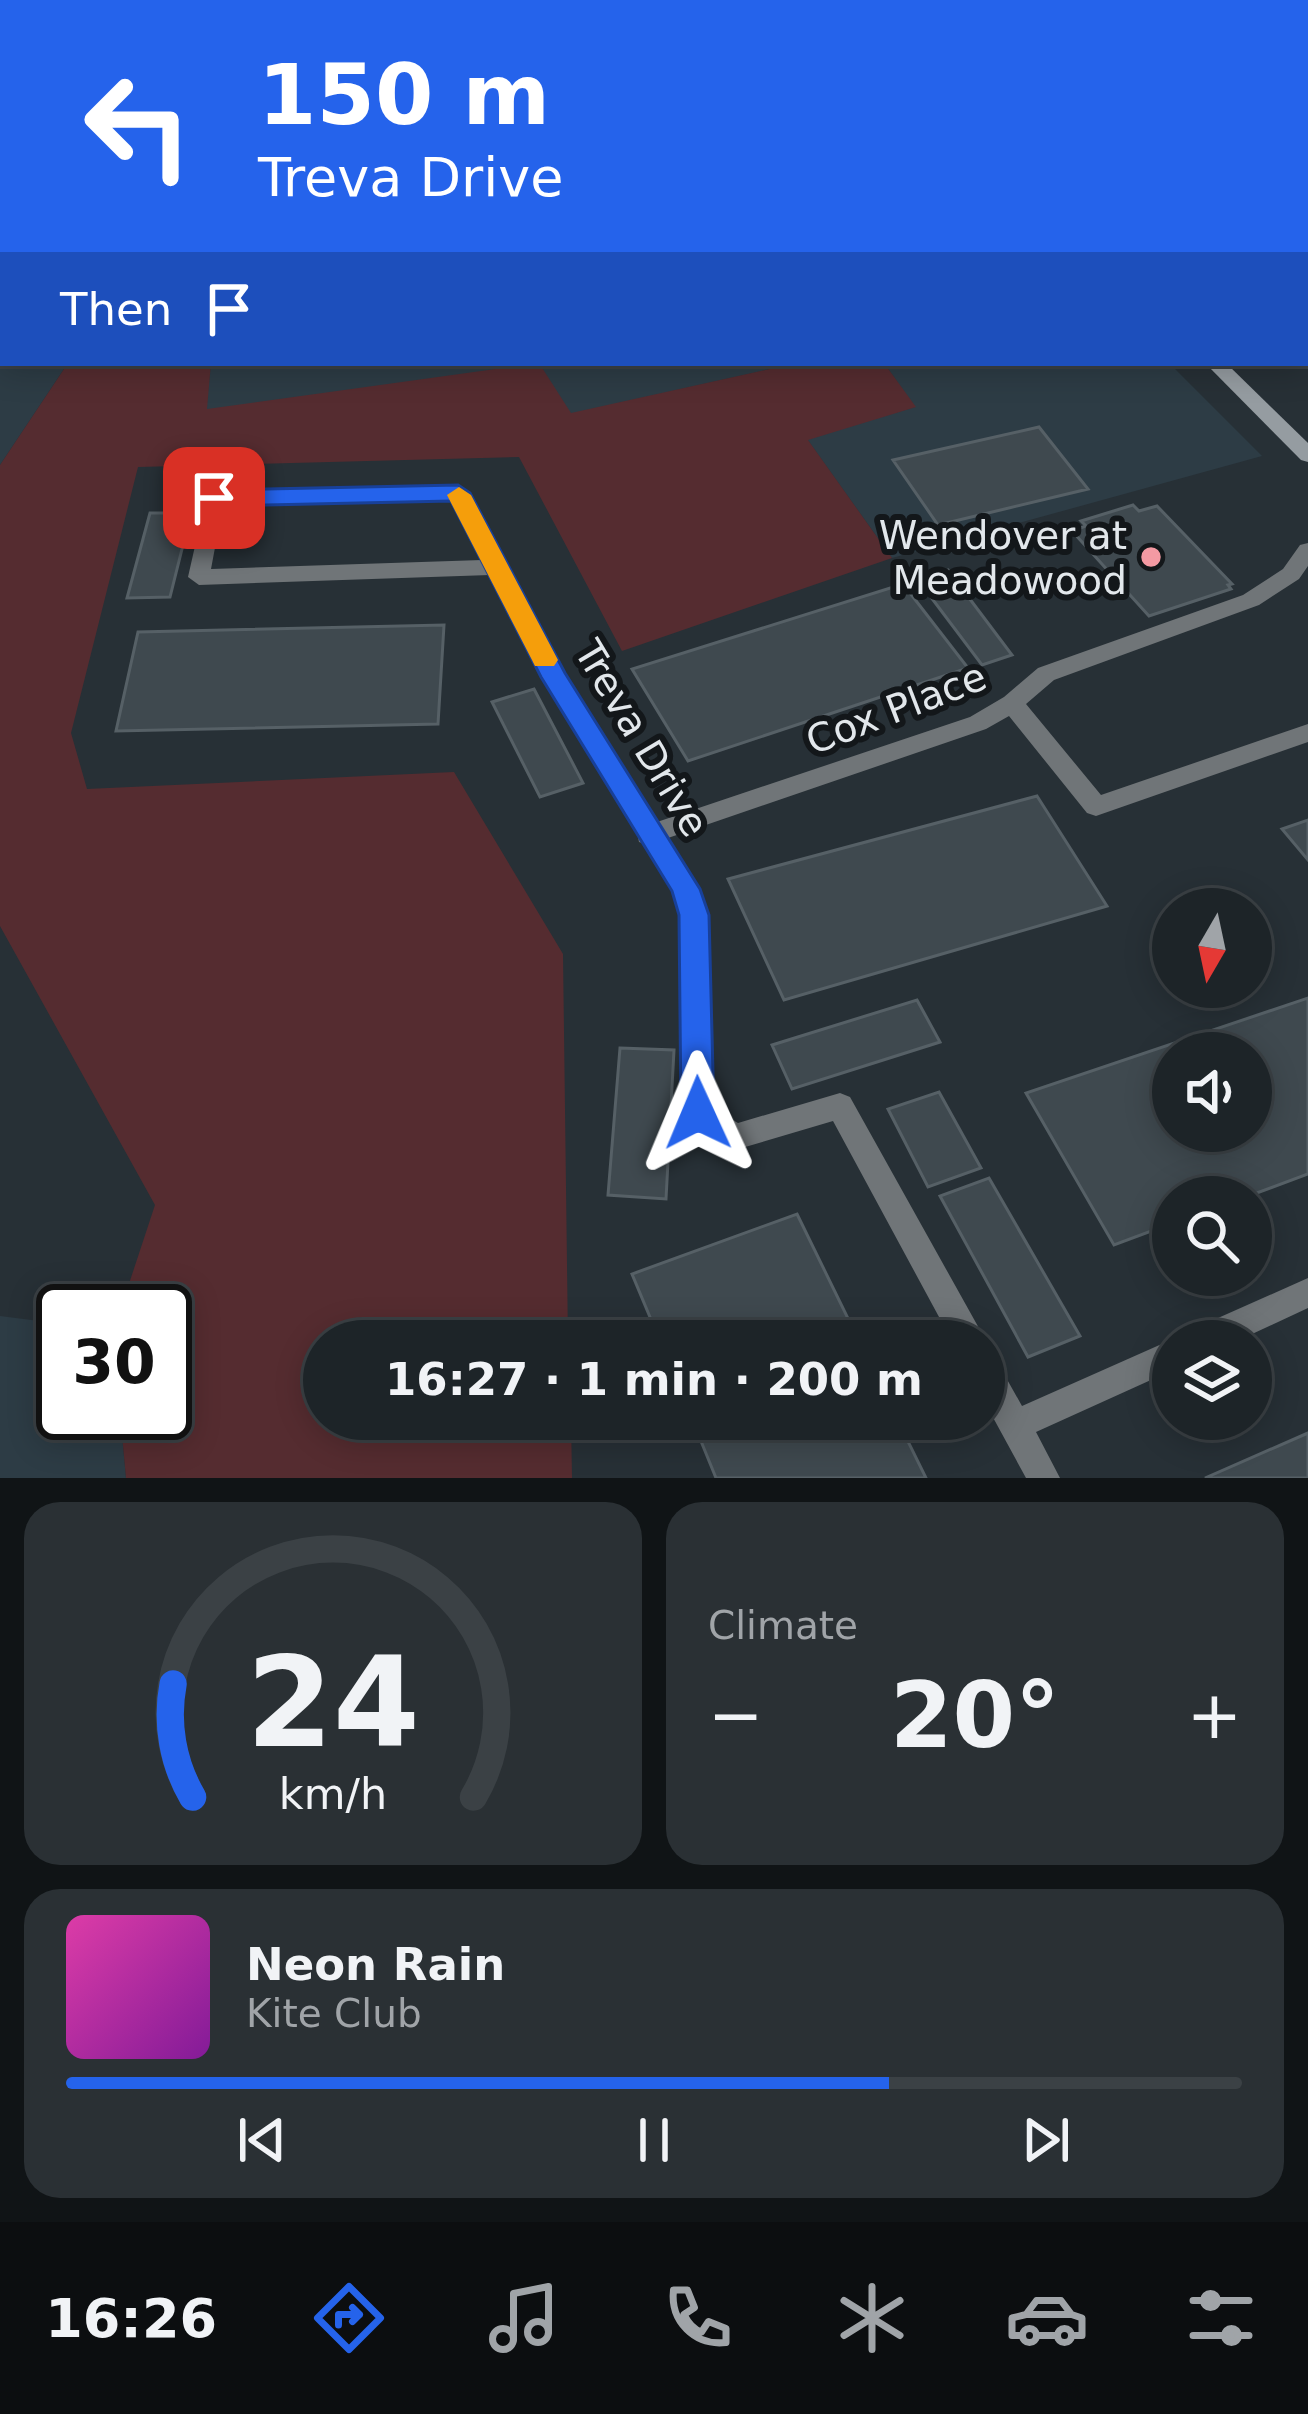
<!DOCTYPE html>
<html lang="en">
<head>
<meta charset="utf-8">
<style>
	:root { --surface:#1d2428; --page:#2a3034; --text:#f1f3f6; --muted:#a0a4a8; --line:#3b4145; --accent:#2563eb }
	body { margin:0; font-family:"DejaVu Sans",sans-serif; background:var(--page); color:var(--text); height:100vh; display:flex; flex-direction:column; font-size:45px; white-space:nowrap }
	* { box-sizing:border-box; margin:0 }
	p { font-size:39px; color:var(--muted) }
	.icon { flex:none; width:66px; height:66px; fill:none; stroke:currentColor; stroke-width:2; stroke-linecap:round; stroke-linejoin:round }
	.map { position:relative; height:1478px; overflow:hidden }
	.drawer { display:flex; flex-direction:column; gap:24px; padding:24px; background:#101416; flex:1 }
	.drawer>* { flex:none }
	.hud { position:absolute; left:0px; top:0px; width:1308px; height:366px; box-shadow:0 6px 30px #0003,0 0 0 3px var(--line); background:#2563eb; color:#fff; overflow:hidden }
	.needle { width:78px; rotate:189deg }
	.buttons { position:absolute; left:1152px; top:888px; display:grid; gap:24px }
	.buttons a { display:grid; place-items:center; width:120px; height:120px; border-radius:50%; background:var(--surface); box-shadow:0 6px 30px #0003,0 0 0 3px var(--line); font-size:60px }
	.speed { position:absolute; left:36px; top:1284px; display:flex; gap:24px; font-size:60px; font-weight:700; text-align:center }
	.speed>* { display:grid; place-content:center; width:156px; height:156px; border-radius:50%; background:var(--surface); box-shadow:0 6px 30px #0003,0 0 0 3px var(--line); line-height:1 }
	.speed .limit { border:6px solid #111; border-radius:18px; background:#fff; color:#111 }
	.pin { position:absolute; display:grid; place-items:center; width:102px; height:102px; color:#fff; margin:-51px; border-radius:24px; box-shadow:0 6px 18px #0006 }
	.me { position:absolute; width:132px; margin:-66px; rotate:359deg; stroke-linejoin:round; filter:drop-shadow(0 0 9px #0008) }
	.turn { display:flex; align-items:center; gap:42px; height:252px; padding:0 60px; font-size:54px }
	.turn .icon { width:156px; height:156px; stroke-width:2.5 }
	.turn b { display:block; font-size:84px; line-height:102px }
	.then { display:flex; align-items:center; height:114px; padding:0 60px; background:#0003; gap:24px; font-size:45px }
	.big { font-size:90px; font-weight:700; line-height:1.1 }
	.drawer .widget { flex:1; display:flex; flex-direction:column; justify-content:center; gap:18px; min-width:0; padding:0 42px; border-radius:36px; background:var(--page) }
	.drawer .dial { align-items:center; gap:0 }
	.dial svg { height:312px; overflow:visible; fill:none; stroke:var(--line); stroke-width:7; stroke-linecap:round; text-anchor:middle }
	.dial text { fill:var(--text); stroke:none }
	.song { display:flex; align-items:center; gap:36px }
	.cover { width:144px; height:144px; border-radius:18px; background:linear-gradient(135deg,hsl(320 70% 55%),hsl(290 70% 35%)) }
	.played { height:12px; border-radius:6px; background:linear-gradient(90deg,var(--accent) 70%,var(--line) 70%) }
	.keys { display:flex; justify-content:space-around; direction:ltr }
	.heat { display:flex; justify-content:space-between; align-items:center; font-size:66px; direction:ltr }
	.drawer .tiles { flex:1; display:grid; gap:24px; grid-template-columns:1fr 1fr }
	.widget:last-child { grid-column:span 2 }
	.trip { position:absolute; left:303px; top:1320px; width:702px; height:120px; border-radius:60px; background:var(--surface); box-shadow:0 6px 30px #0003,0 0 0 3px var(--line); font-weight:700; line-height:120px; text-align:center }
	.dock { display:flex; height:192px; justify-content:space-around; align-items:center; background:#0c0e10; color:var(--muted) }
	.dock .icon { width:84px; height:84px }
	.dock .current { color:var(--accent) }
	.dock b { font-size:54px; color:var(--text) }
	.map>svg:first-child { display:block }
</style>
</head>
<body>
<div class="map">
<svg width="1308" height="1478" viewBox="0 0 1308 1478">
	<rect width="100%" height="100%" fill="#273036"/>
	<path fill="#2d3c45" d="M0,0h781l-778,3 -3,54z
		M0,122l3,241h65l-68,102z
		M211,363h586l-227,51 -364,-5z
		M884,363h285l93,93 -370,102 -85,-119 108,-32z
		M0,1316l63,8v89h57l6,65h-126z"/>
	<path fill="#552c30" d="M68,363h143l-4,46 332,-46 32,50 226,-50h87l32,44 -108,33 84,118 -270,93 -103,-194 -381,10 -67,266 16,56 367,-17 109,182 5,387h-244v78h247l1,59h-446l-6,-65h45v-102h-45l35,-106 -155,-279v-461z"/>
	<path fill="#3f494f" stroke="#566066" stroke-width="3" fill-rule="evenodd" d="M1039,427l49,62 -150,36 -45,-65z
		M1133,505l6,6 18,-5 75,78 -4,1 3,4 -82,27 -77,-85 14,-5 -5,-5z
		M150,513h41l-21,84 -43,1z
		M948,570l64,85 -30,10 -64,-85z
		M903,584l65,84 -280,93 -56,-92z
		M444,625l-6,99 -322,7 22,-99z
		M534,689l49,94 -43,14 -48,-95z
		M1037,796l70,110 -323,94 -56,-121z
		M1308,820v40l-26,-31z
		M1308,998v176l-62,23h-73v26l-59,22 -88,-152zM1173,1053h78v78h-78z
		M917,1000l23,42 -148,47 -20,-44z
		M620,1048l54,2 -8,149 -58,-4z
		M939,1092l42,76 -53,19 -40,-78z
		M989,1178l91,158 -52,21 -88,-161z
		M797,1214l62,127h-199l-28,-67z
		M692,1419h205l29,59h-210z
		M1308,1433v45h-103z"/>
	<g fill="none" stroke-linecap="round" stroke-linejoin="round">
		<path fill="#707578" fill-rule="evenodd" d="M80,0h14l-16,3z
			M136,0h14l-16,3z
			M172,0h14l-16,3z
			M207,0h14l-16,3z
			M815,0h14l2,3h-14z
			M865,0h14l3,3h-14z"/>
		<path fill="#707578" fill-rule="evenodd" d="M458,486l11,7 95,181 93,148 313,-105 34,-20 34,-29 205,-73 40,-26 17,-24 8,-2v23l-9,13 -40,26 -205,75 -28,24 75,91 207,-71v18l-212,74 -9,-3 -78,-97 -23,13 -318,109 31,51 8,26 4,192 27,16 102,-30 10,4 130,233 5,11 -1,2 -32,-2 -119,-220 -98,29 -48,-28 -4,-9 -2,-198 -7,-24 -29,-47 -6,-2 -2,-10 -95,-155 -52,-102 -291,10 -11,-8 19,-84zM451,500l31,60 -271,9 12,-64z
			M1308,1278v30l-71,33h-51l5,-11z
			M1173,1339l6,2h-6v29l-137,62 24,46h-34l-42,-77v-48l11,5 27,48z"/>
		<path fill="#959ca1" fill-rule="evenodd" d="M1205,363h21l82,80v19l-7,-2z"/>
		<path fill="#cbd7de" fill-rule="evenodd" d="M0,65h3v14h-3z
			M0,95h3v15h-3z"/>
	</g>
	<path fill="#2563eb" stroke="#184099" stroke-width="3" d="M458,485l12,8 95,180 135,216 9,26 5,198 -5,10 -11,4 -12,-4 -5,-10 -2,-198 -7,-24 -131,-214 -90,-176 -237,5 -12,-8 12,-8z"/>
	<path fill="#f59e0b" d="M459,487l12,8 87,165 -4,6h-19l-3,-6 -85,-165z"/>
	<circle fill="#f49aa3" stroke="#13171a" stroke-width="4.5" cx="1151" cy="557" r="12"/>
	<g text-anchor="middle" stroke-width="12" stroke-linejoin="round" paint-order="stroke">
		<g font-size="39" fill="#e2e7eb" stroke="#13171a" text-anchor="end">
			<text x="1127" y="549">Wendover at<tspan x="1127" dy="45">Meadowood</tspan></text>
		</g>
		<g font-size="39" fill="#e2e7eb" stroke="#13171a">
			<text transform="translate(896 708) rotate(-21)" y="14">Cox Place</text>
			<text transform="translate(642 738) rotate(59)" y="14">Treva Drive</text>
		</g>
	</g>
</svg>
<div class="buttons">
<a><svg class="needle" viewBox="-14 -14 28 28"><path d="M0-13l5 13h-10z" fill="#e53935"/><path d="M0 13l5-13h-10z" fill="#a0a4a8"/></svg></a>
<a><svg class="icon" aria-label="sound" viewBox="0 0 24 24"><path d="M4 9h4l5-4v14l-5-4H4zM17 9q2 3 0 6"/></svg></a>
<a><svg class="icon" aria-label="search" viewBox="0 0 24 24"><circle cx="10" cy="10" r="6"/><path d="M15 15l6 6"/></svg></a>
<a><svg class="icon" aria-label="layers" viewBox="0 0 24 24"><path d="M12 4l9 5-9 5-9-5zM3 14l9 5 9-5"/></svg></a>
</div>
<div class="speed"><div class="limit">30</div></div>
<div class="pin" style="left:214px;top:498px;background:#d93025"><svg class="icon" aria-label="arrive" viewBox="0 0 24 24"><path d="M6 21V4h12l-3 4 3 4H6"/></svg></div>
<svg class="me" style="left:698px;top:1113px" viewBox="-20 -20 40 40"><path d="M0-17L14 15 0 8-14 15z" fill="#2563eb" stroke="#fff" stroke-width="4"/></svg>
<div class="trip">16:27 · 1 min · 200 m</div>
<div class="hud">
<div class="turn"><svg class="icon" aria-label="left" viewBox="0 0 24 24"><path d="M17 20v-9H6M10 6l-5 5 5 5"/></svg><div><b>150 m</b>Treva Drive</div></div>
<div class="then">Then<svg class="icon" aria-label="arrive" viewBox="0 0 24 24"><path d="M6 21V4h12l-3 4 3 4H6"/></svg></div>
</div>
</div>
<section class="drawer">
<div class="tiles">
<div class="widget dial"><svg viewBox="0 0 100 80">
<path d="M14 69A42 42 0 1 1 86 69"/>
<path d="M14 69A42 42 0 0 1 9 40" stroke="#2563eb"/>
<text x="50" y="56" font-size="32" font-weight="700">24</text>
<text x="50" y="72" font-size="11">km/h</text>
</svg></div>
<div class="widget"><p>Climate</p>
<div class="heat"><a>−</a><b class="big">20°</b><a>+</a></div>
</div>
<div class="widget">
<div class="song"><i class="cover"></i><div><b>Neon Rain</b><p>Kite Club</p></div></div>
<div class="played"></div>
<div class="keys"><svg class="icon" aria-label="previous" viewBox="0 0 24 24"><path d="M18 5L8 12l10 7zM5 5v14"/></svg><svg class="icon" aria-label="pause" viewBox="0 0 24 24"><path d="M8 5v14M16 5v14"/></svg><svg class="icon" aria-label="next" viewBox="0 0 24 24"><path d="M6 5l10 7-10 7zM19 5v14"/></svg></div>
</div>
</div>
</section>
<nav class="dock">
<b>16:26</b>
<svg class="icon current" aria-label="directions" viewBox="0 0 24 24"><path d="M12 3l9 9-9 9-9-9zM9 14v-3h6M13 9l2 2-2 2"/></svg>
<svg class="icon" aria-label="music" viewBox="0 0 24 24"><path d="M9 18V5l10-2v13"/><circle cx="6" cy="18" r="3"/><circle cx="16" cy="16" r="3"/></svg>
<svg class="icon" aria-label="phone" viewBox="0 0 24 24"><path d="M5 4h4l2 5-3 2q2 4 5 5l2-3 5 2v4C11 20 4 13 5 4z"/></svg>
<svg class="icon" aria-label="climate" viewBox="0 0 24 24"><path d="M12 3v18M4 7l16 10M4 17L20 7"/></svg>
<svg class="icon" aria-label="car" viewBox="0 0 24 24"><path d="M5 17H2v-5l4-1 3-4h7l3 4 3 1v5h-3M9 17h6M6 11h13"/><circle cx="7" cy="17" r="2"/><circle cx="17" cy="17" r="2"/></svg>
<svg class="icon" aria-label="filters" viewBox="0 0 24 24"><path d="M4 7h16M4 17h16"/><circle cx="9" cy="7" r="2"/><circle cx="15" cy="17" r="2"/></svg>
</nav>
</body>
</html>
